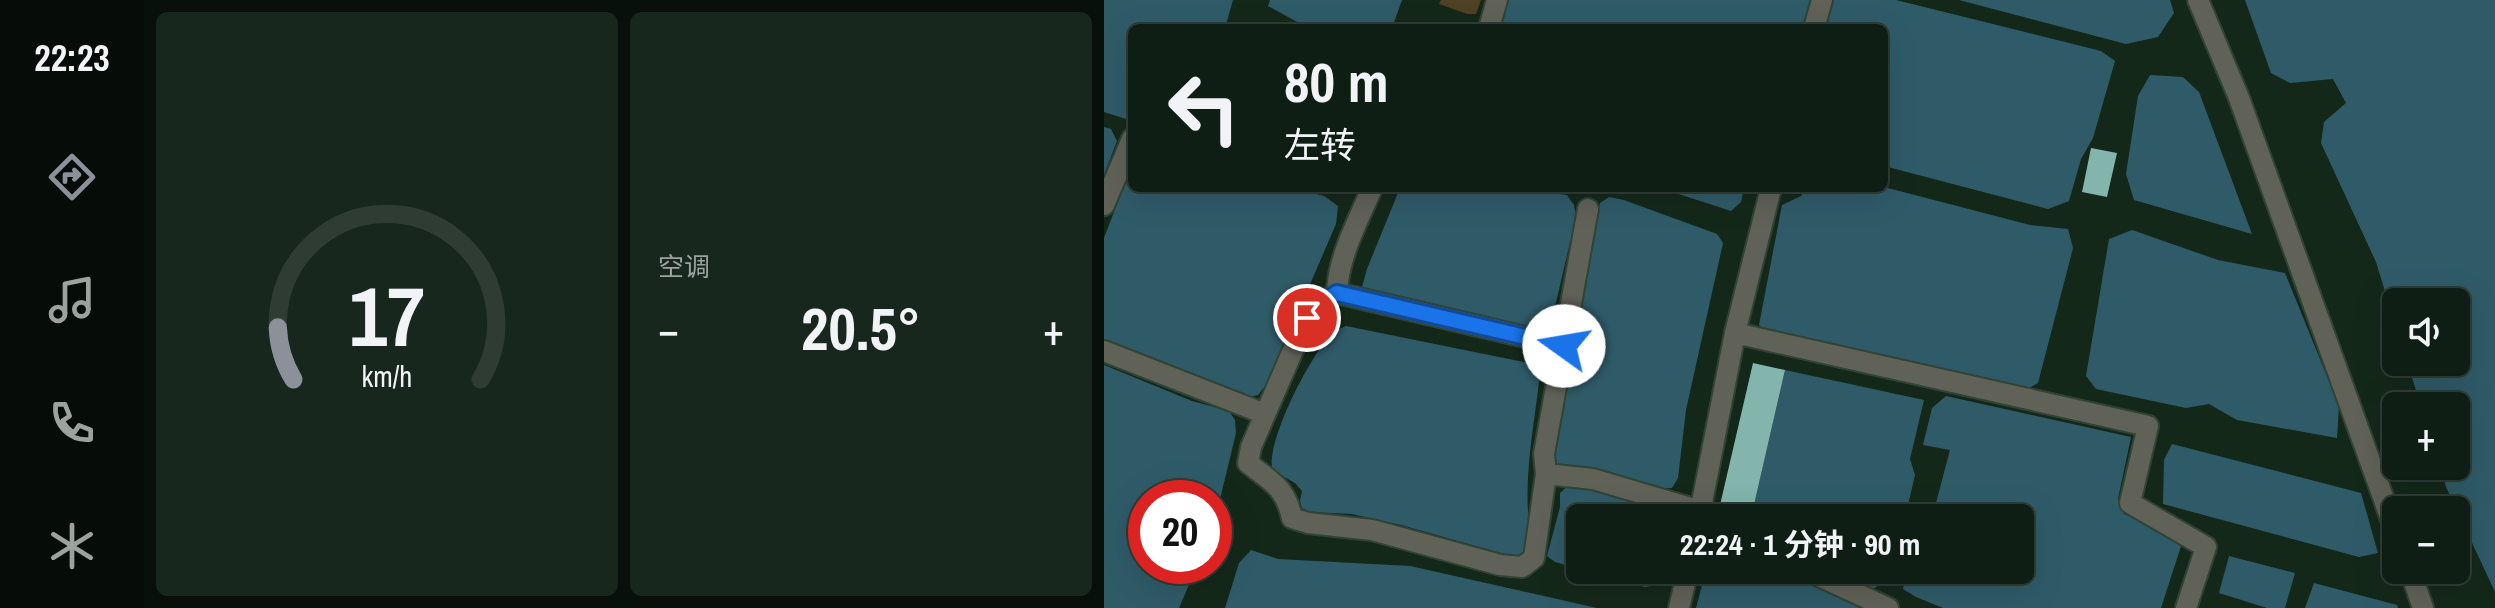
<!DOCTYPE html>
<html lang="zh">
<head>
<meta charset="utf-8">
<style>
	:root { --surface:#0f1e14; --page:#18271d; --text:#f1f3f6; --muted:#9ba2a0; --line:#2f3c34; --accent:#8c9099 }
	body { margin:0; font-family:"Archivo Narrow","Noto Sans SC",sans-serif; background:var(--page); color:var(--text); height:100vh; display:flex; flex-direction:column; font-size:30px; white-space:nowrap }
	* { box-sizing:border-box; margin:0 }
	p { font-size:26px; color:var(--muted) }
	.icon { flex:none; width:44px; height:44px; fill:none; stroke:currentColor; stroke-width:2; stroke-linecap:round; stroke-linejoin:round }
	.map { position:relative; flex:1; overflow:hidden }
	.details { display:flex; flex-direction:column; gap:12px; padding:12px; background:#08100b; width:960px }
	.details>* { flex:none }
	.guide { position:absolute; left:24px; top:24px; width:760px; height:168px; border-radius:12px; box-shadow:0 8px 32px #0002,0 0 0 2px var(--line); background:#0f1e14; color:var(--text); overflow:hidden }
	.controls { position:absolute; left:1278px; top:288px; display:grid; gap:16px }
	.controls a { display:grid; place-items:center; width:88px; height:88px; border-radius:12px; background:var(--surface); box-shadow:0 8px 32px #0002,0 0 0 2px var(--line); font-size:40px }
	.speed { position:absolute; left:24px; top:480px; display:flex; gap:16px; font-size:40px; font-weight:700; text-align:center }
	.speed>* { display:grid; place-content:center; width:104px; height:104px; border-radius:50%; background:var(--surface); box-shadow:0 8px 32px #0002,0 0 0 2px var(--line); line-height:1 }
	.speed .limit { border:12px solid #d22; background:#fff; color:#111 }
	.pin { position:absolute; display:grid; place-items:center; width:68px; height:68px; color:#fff; margin:-34px; border:4px solid #fff; border-radius:50%; box-shadow:0 2px 8px #0007 }
	.me { position:absolute; width:88px; margin:-44px; rotate:283deg; stroke-linejoin:round; filter:drop-shadow(0 0 6px #0008) }
	.turn { display:flex; align-items:center; gap:28px; height:168px; padding:0 24px; font-size:36px }
	.turn .icon { width:104px; height:104px; stroke-width:2.5 }
	.turn b { display:block; font-size:56px; line-height:68px }
	.big { font-size:60px; font-weight:700; line-height:1.1 }
	.details .widget { flex:1; display:flex; flex-direction:column; justify-content:center; gap:12px; min-width:0; padding:0 28px; border-radius:12px; background:var(--page) }
	.details .dial { align-items:center; gap:0 }
	.dial svg { height:208px; overflow:visible; fill:none; stroke:var(--line); stroke-width:7; stroke-linecap:round; text-anchor:middle }
	.dial text { fill:var(--text); stroke:none }
	.heat { display:flex; justify-content:space-between; align-items:center; font-size:44px; direction:ltr }
	.details .tiles { flex:1; display:grid; gap:12px; grid-template-columns:repeat(2,1fr) }
	.trip { position:absolute; left:462px; top:504px; width:468px; height:80px; border-radius:12px; background:var(--surface); box-shadow:0 8px 32px #0002,0 0 0 2px var(--line); font-weight:700; line-height:80px; text-align:center }
	main { display:flex; flex:1; min-height:0 }
	.tabs { display:flex; flex-direction:column; width:144px; justify-content:space-around; align-items:center; background:#060c08; color:var(--muted) }
	.tabs .icon { width:56px; height:56px }
	.tabs .current { color:var(--accent) }
	.tabs b { font-size:36px; color:var(--text) }
	.map>svg:first-child { display:block }
</style>
</head>
<body>
<main>
<nav class="tabs">
<b>22:23</b>
<svg class="icon current" aria-label="directions" viewBox="0 0 24 24"><path d="M12 3l9 9-9 9-9-9zM9 14v-3h6M13 9l2 2-2 2"/></svg>
<svg class="icon" aria-label="music" viewBox="0 0 24 24"><path d="M9 18V5l10-2v13"/><circle cx="6" cy="18" r="3"/><circle cx="16" cy="16" r="3"/></svg>
<svg class="icon" aria-label="phone" viewBox="0 0 24 24"><path d="M5 4h4l2 5-3 2q2 4 5 5l2-3 5 2v4C11 20 4 13 5 4z"/></svg>
<svg class="icon" aria-label="climate" viewBox="0 0 24 24"><path d="M12 3v18M4 7l16 10M4 17L20 7"/></svg>
</nav>
<section class="details">
<div class="tiles">
<div class="widget dial"><svg viewBox="0 0 100 80">
<path d="M14 69A42 42 0 1 1 86 69"/>
<path d="M14 69A42 42 0 0 1 8 49" stroke="#8c9099"/>
<text x="50" y="56" font-size="32" font-weight="700">17</text>
<text x="50" y="72" font-size="11">km/h</text>
</svg></div>
<div class="widget"><p>空调</p>
<div class="heat"><a>−</a><b class="big">20.5°</b><a>+</a></div>
</div>
</div>
</section>
<div class="map">
<svg width="1391" height="608" viewBox="0 0 1391 608">
	<rect width="100%" height="100%" fill="#14281a"/>
	<path fill="#4e4124" d="M337,0h40l-5,14h-9l-28,-10z"/>
	<path fill="#2f5b68" d="M0,0h129l-8,28h-93v93l-28,-9z
		M166,0h132l-10,28h-84l-40,-22z
		M401,0h308l-8,28h-309z
		M730,0h62l205,51 14,10 -22,77 -12,21 -12,42 -21,8 -164,-43v-138h-58z
		M855,0h211l4,13 -16,24 -32,7z
		M1141,0h250v592l-49,-105 -6,-21h16v-60h-35l-14,-44h49v-60h-60v25l-20,-65 -55,-119 3,-21 22,-19 -13,-24 -43,4 -19,-10z
		M1046,75l33,2 16,15 53,142 -118,-34 -8,-26 12,-78z
		M0,127l7,2 6,12 -13,34z
		M28,165v23h163l29,8 14,10 -2,18 -68,158 -10,13 -14,3 -140,-57v-103z
		M780,187l146,38 38,4 5,19 -35,135 -15,8 -252,-56 -12,-10 23,-120 19,-9 6,-8z
		M296,188h116l51,7 7,10 2,11 -23,100 -10,9 -14,3 -154,-28 -13,-13 5,-18z
		M556,188h84l-3,14 -10,9z
		M505,197l15,3 93,34 6,9 -37,167 -8,68 -6,10 -20,1 -89,-21 -9,-6 -1,-12 29,-164 18,-83z
		M1028,230l86,30 67,13 54,133 -2,32 -100,-18 -28,-16 -23,4 -90,-19 -10,-13 23,-137z
		M242,326l187,38 5,8 1,10c-6,51 -18,109 -7,160l-10,17 -121,-34 -49,-11 -42,-2 -8,-4 -2,-7 2,-10 -7,-8 -23,-13c-4,-32 34,-104 54,-130 5,-7 12,-11 20,-14z
		M0,365l88,36 37,10 6,9 1,13 -22,91v-26h-68v68h51l-18,42h-75z
		M681,370l139,30 -14,59 5,16 -10,43h-154z
		M842,396l185,41 -13,62 6,15 59,26 -22,68h-218l-27,-11 -13,-8 4,-19h113v-52h-88l18,-68 -27,-5 9,-37z
		M1068,444l189,49 17,60 -19,4 -196,-53 1,-44z
		M466,484h13l87,27 2,7h-92v51l-25,-7 -8,-6 13,-49v-14z
		M147,550l27,9 132,7 187,42h-372l14,-45z
		M1125,556l66,17 -10,35h-18l-48,-15z
		M480,570h77l-5,15 -11,2z
		M602,570h80l80,38h-170z
		M725,570h64l-2,8 -20,12z
		M1210,583l83,22 1,3h-93z"/>
	<path fill="#83b5ad" d="M987,148l26,5 -10,44 -25,-5z
		M649,363l32,7 -34,148h-34z"/>
	<g fill="none" stroke-linecap="round" stroke-linejoin="round">
		<g stroke="#304335" stroke-width="24">
			<path id="minor" d="M1094,0l41,98 157,435
				M385,28l8,-28
				M710,28l8,-28
				M268,188c-14,33 -34,69 -35,105l-19,12 -11,13 -56,129 -3,16c23,19 37,23 44,55l16,5 64,7 128,35 22,2 12,-9 12,-84 -2,-20 44,-245
				M0,205l28,-66
				M233,293l227,53
				M631,333l413,93 -18,77 76,44 -20,61
				M0,351l161,63
				M442,474l47,5 108,32
				M595,518l36,-185 36,-145
				M702,570l82,38
				M1306,570l13,38
				M575,608l9,-38"/>
		</g>
		<use href="#minor" stroke="#606258" stroke-width="20"/>
	</g>
	<g fill="none" stroke-linecap="round" stroke-linejoin="round">
		<g stroke="#114b97" stroke-width="20">
			<path id="route" d="M203,318l11,-13 19,-12 227,53"/>
		</g>
		<use href="#route" stroke="#1a73e8" stroke-width="14"/>
	</g>
</svg>
<div class="controls">
<a><svg class="icon" aria-label="sound" viewBox="0 0 24 24"><path d="M4 9h4l5-4v14l-5-4H4zM17 9q2 3 0 6"/></svg></a>
<a>+</a>
<a>−</a>
</div>
<div class="speed"><div class="limit">20</div></div>
<div class="pin" style="left:203px;top:318px;background:#d93025"><svg class="icon" aria-label="arrive" viewBox="0 0 24 24"><path d="M6 21V4h12l-3 4 3 4H6"/></svg></div>
<svg class="me" style="left:460px;top:346px" viewBox="-20 -20 40 40"><circle r="19" fill="#fff"/><path d="M0-13L10 11 0 6-10 11z" fill="#1a73e8"/></svg>
<div class="trip">22:24 · 1 分钟 · 90 m</div>
<div class="guide">
<div class="turn"><svg class="icon" aria-label="left" viewBox="0 0 24 24"><path d="M17 20v-9H6M10 6l-5 5 5 5"/></svg><div><b>80 m</b>左转</div></div>
</div>
</div>
</main>
</body>
</html>
